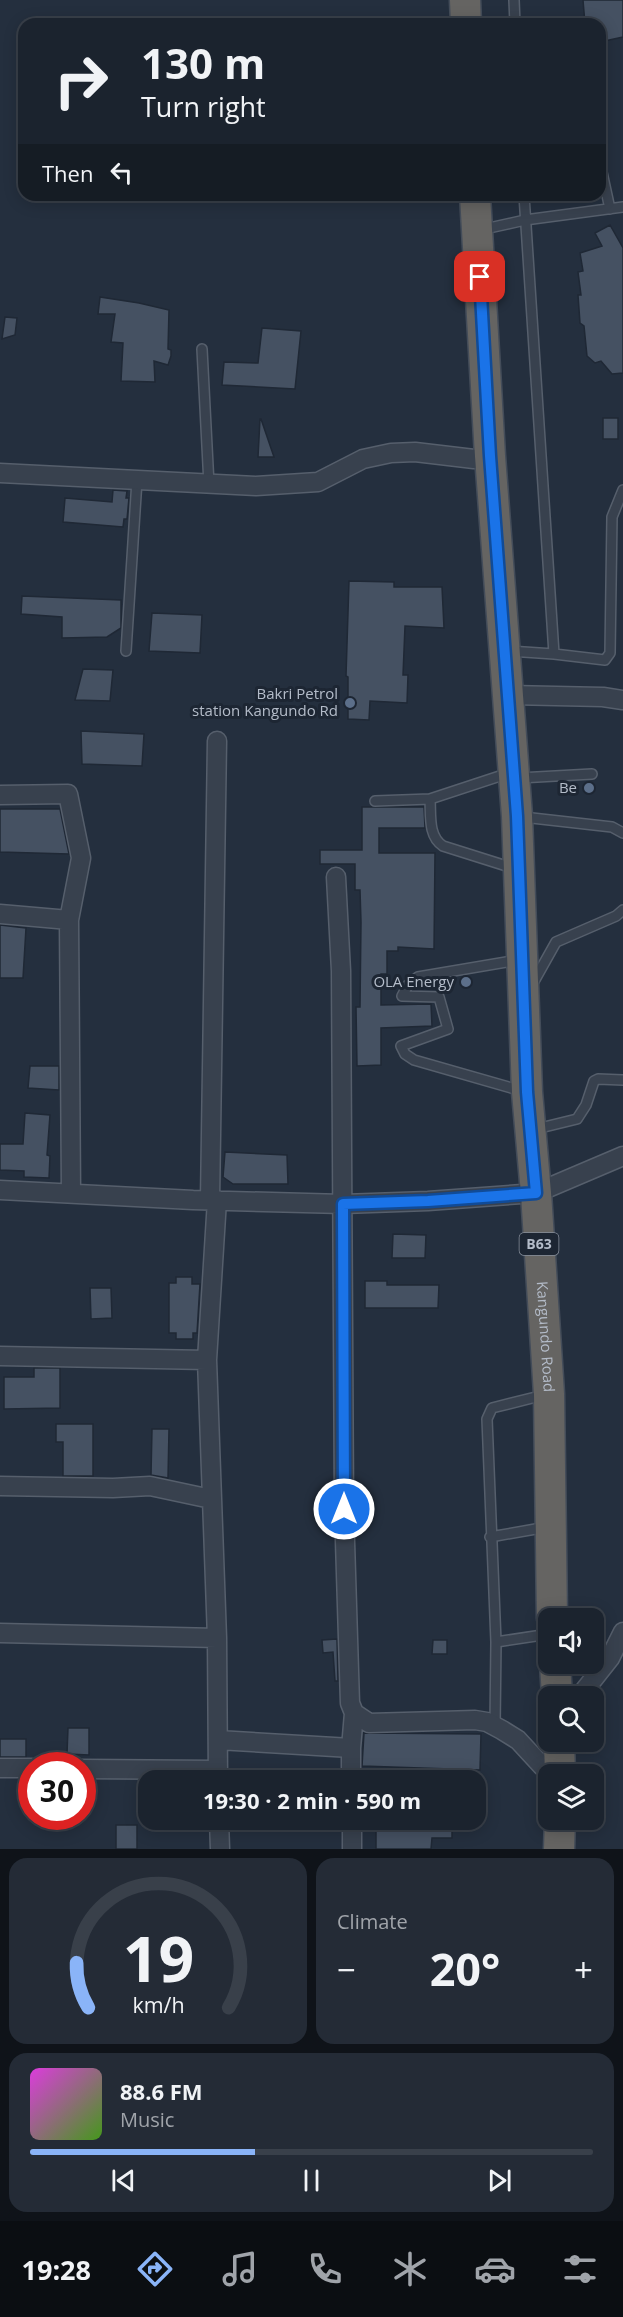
<!DOCTYPE html>
<html lang="en">
<head>
<meta charset="utf-8">
<style>
	:root { --surface:#1b232e; --page:#242b36; --text:#f1f3f6; --muted:#a0a4aa; --line:#39404a; --accent:#8ab4f8 }
	body { margin:0; font-family:"Open Sans",sans-serif; background:var(--page); color:var(--text); height:100vh; display:flex; flex-direction:column; font-size:22px; white-space:nowrap }
	* { box-sizing:border-box; margin:0 }
	p { font-size:20px; color:var(--muted) }
	.icon { flex:none; width:33px; height:33px; fill:none; stroke:currentColor; stroke-width:2; stroke-linecap:round; stroke-linejoin:round }
	.map { position:relative; height:1849px; overflow:hidden }
	.sheet { display:flex; flex-direction:column; gap:9px; padding:9px; background:#0f1319; flex:1 }
	.sheet>* { flex:none }
	.hud { position:absolute; left:18px; top:18px; width:588px; height:183px; border-radius:18px; box-shadow:0 3px 15px #0003,0 0 0 2px var(--line); background:#1b232e; color:var(--text); overflow:hidden }
	.tools { position:absolute; left:538px; top:1608px; display:grid; gap:12px }
	.tools a { display:grid; place-items:center; width:66px; height:66px; border-radius:12px; background:var(--surface); box-shadow:0 3px 15px #0003,0 0 0 2px var(--line); font-size:30px }
	.speed { position:absolute; left:18px; top:1752px; display:flex; gap:12px; font-size:30px; font-weight:700; text-align:center }
	.speed>* { display:grid; place-content:center; width:78px; height:78px; border-radius:50%; background:var(--surface); box-shadow:0 3px 15px #0003,0 0 0 2px var(--line); line-height:1 }
	.speed .limit { border:9px solid #d22; background:#fff; color:#111 }
	.pin { position:absolute; display:grid; place-items:center; width:51px; height:51px; color:#fff; margin:-26px; border-radius:12px; box-shadow:0 3px 9px #0006 }
	.me { position:absolute; width:66px; margin:-33px; rotate:0deg; stroke-linejoin:round; filter:drop-shadow(0 0 4px #0008) }
	.turn { display:flex; align-items:center; gap:21px; height:126px; padding:0 24px; font-size:27px }
	.turn .icon { width:78px; height:78px; stroke-width:2.5 }
	.turn b { display:block; font-size:42px; line-height:51px }
	.then { display:flex; align-items:center; height:57px; padding:0 24px; background:#0003; gap:12px; font-size:22px }
	.big { font-size:45px; font-weight:700; line-height:1.1 }
	.sheet .widget { flex:1; display:flex; flex-direction:column; justify-content:center; gap:9px; min-width:0; padding:0 21px; border-radius:18px; background:var(--page) }
	.sheet .dial { align-items:center; gap:0 }
	.dial svg { height:156px; overflow:visible; fill:none; stroke:var(--line); stroke-width:7; stroke-linecap:round; text-anchor:middle }
	.dial text { fill:var(--text); stroke:none }
	.song { display:flex; align-items:center; gap:18px }
	.cover { width:72px; height:72px; border-radius:9px; background:linear-gradient(135deg,hsl(300 70% 55%),hsl(100 70% 35%)) }
	.played { height:6px; border-radius:3px; background:linear-gradient(90deg,var(--accent) 40%,var(--line) 40%) }
	.keys { display:flex; justify-content:space-around; direction:ltr }
	.heat { display:flex; justify-content:space-between; align-items:center; font-size:33px; direction:ltr }
	.sheet .tiles { flex:1; display:grid; gap:9px; grid-template-columns:1fr 1fr }
	.widget:last-child { grid-column:span 2 }
	.trip { position:absolute; left:138px; top:1770px; width:348px; height:60px; border-radius:18px; background:var(--surface); box-shadow:0 3px 15px #0003,0 0 0 2px var(--line); font-weight:700; line-height:60px; text-align:center }
	.tab-bar { display:flex; height:96px; justify-content:space-around; align-items:center; background:#0b0e12; color:var(--muted) }
	.tab-bar .icon { width:42px; height:42px }
	.tab-bar .active { color:var(--accent) }
	.tab-bar b { font-size:27px; color:var(--text) }
	.map>svg:first-child { display:block }
</style>
</head>
<body>
<div class="map">
<svg width="623" height="1849" viewBox="0 0 623 1849">
	<rect width="100%" height="100%" fill="#242f3e"/>
	<path fill="#455162" stroke="#1f2835" stroke-width="1.5" d="M583,0h40v37l-23,5v-18h-15z
		M610,225l13,23v125l-11,1 -11,-13 -6,2 -8,-7 -3,-30 -4,-3 -2,-28h3l-3,-23 5,-1 -3,-18 22,-7 -7,-13z
		M100,297l39,6 30,7 -1,39 3,1v6l-3,9 -14,-4 1,21 -34,-1 2,-38 -12,-1 4,-28h-17z
		M5,317l12,1 -2,17 -13,4z
		M262,328l39,3 -6,58 -73,-4 2,-23 34,1z
		M603,418h15v21h-15z
		M260,419h1l13,38h-16z
		M113,490l14,1 -1,7h3l-2,21h-3l-1,8 -60,-5 2,-24 47,4z
		M349,581l45,1v5h48l2,41 -39,-2 -2,49h5l-1,28 -37,-2 -1,19 -21,-1v-42l-2,-1z
		M22,596l99,4v28l-14,9 -45,1v-21l-41,-3z
		M152,613l50,2 -2,38 -51,-2z
		M83,669l30,1 -3,31 -35,-1z
		M81,731l63,3 -2,32 -60,-2z
		M362,807h62l1,21h-46v25h56l-1,96 -36,-2v4h-11v23h-6v31l50,-1 1,22 -51,2v37l-24,1 -1,-59h4l1,-85 -1,-32h-5v-26h-35v-14h42z
		M0,809h60l9,45 -69,-2z
		M0,925l26,3 -3,50h-23z
		M30,1066h29v24l-31,-2z
		M25,1113l25,2 -3,40 3,1 -1,22 -25,-1v-6l-24,-1v-26h23z
		M225,1152l62,3 1,29h-55l-10,-7z
		M393,1234l33,1 -1,23h-33z
		M176,1277h16v7h8l-3,49h-4v6h-17v-6h-7v-50h7z
		M365,1281h22v4h52l-1,23h-73z
		M90,1288h21l1,30 -21,1z
		M34,1368h26v40l-56,1v-32h30z
		M56,1424h37v52h-30v-34h-7z
		M152,1429h17l-1,49 -17,-3z
		M337,1639l1,42h-3l-2,-29 -10,1 -1,-13z
		M433,1640h14v14h-15z
		M68,1728h21v27l-22,-1z
		M364,1733l117,1 -1,36 -118,-4z
		M0,1739h26v18h-26z
		M376,1820h76v18h-20l-1,11h-55z
		M116,1825h21v24h-21z"/>
	<g fill="none" stroke-linecap="round" stroke-linejoin="round">
		<g stroke="#565f6c" stroke-width="12">
			<path id="service" d="M514,0l1,24
				M600,163l10,46
				M480,230l45,-10 98,-13
				M202,349l7,136
				M126,651l11,-171
				M509,651l45,3 -30,-459
				M554,654l51,6 5,-7 2,-136 11,-27
				M509,773l-79,26c1,17 -2,37 13,47l73,23
				M519,778l73,-4
				M375,801l55,-2
				M523,817l89,10 11,6
				M518,960l-100,17 -10,8 -6,11 37,1 9,32 -47,17 4,8 9,6 108,31
				M533,983l23,-41 60,-26 7,-6
				M536,1129l41,-10 9,-14 8,-24 4,-2 25,1
				M490,1537l57,-10
				M496,1642l53,-8
				M495,1726l1,-84 -9,-223 5,-11 52,-13"/>
		</g>
		<g stroke="#565f6c" stroke-width="21">
			<path id="minor" d="M0,473l256,13 62,-4 45,-23 28,-6 24,-1 59,7 16,-3
				M509,695l94,2 20,3
				M0,795l68,-1 13,64 -12,62
				M336,877l5,94 3,538 6,194 4,10 15,10 106,-3 12,2 15,8 16,10 24,26 18,8
				M0,914l69,6 2,273
				M0,1190l193,10 150,4 85,-3 108,-8 87,-37
				M210,1200l7,-459
				M217,1200l-10,160 10,278 1,142
				M0,1356l207,4
				M0,1486l113,2 37,-2 61,13
				M0,1633l217,5
				M580,1696l30,-38 13,-26
				M218,1740l133,8
				M0,1768h32
				M82,1769l135,1
				M351,1780v-32l3,-35
				M219,1820l1,29
				M352,1820v29"/>
		</g>
		<g stroke="#434c59" stroke-width="33">
			<g id="trunk">
				<path d="M465,0l1,24"/>
				<path id="s1" d="M475,195l15,261 27,360 10,276 9,101 13,201 3,224"/>
				<path d="M555,1664l2,32"/>
				<path d="M559,1742l1,32"/>
				<path d="M559,1849l1,-29"/>
			</g>
		</g>
		<use href="#service" stroke="#38414e" stroke-width="9"/>
		<use href="#minor" stroke="#38414e" stroke-width="18"/>
		<use href="#trunk" stroke="#656462" stroke-width="30"/>
	</g>
	<g fill="none" stroke-linecap="round" stroke-linejoin="round">
		<g stroke="#114b97" stroke-width="15">
			<path id="route" d="M344,1509l-1,-305 85,-3 108,-8 -9,-101 -10,-276 -27,-360 -10,-179"/>
		</g>
		<use href="#route" stroke="#1a73e8" stroke-width="10"/>
	</g>
	<g fill="#5c6f8a" stroke="#1d2633" stroke-width="2">
		<circle cx="350" cy="703" r="6"/>
		<circle cx="589" cy="788" r="6"/>
		<circle cx="466" cy="982" r="6"/>
	</g>
	<g text-anchor="middle" stroke-width="6" stroke-linejoin="round" paint-order="stroke">
		<rect fill="#1d2633" stroke="#878f9c" stroke-width="1.5" x="519.5" y="1233" width="39" height="22" rx="4.5"/>
		<g font-size="14" font-weight="bold" fill="#b4bcc9">
			<text x="539" y="1249">B63</text>
		</g>
		<g font-size="15" fill="#b4bcc9" stroke="#1d2633" text-anchor="end">
			<text x="338" y="699">Bakri Petrol<tspan x="338" dy="17">station Kangundo Rd</tspan></text>
			<text x="577" y="793">Be</text>
			<text x="454" y="987">OLA Energy</text>
		</g>
		<g font-size="15" fill="#b4bcc9" stroke="#1d2633">
			<text dy="5" stroke="none"><textPath href="#s1" startOffset="1144">Kangundo Road</textPath></text>
		</g>
	</g>
</svg>
<div class="tools">
<a><svg class="icon" aria-label="sound" viewBox="0 0 24 24"><path d="M4 9h4l5-4v14l-5-4H4zM17 9q2 3 0 6"/></svg></a>
<a><svg class="icon" aria-label="search" viewBox="0 0 24 24"><circle cx="10" cy="10" r="6"/><path d="M15 15l6 6"/></svg></a>
<a><svg class="icon" aria-label="layers" viewBox="0 0 24 24"><path d="M12 4l9 5-9 5-9-5zM3 14l9 5 9-5"/></svg></a>
</div>
<div class="speed"><div class="limit">30</div></div>
<div class="pin" style="left:480px;top:277px;background:#d93025"><svg class="icon" aria-label="arrive" viewBox="0 0 24 24"><path d="M6 21V4h12l-3 4 3 4H6"/></svg></div>
<svg class="me" style="left:344px;top:1509px" viewBox="-20 -20 40 40"><circle r="17" fill="#1a73e8" stroke="#fff" stroke-width="3"/><path d="M0-11L8 9 0 5-8 9z" fill="#fff"/></svg>
<div class="trip">19:30 · 2 min · 590 m</div>
<div class="hud">
<div class="turn"><svg class="icon" aria-label="right" viewBox="0 0 24 24"><path d="M7 20v-9h11M14 6l5 5-5 5"/></svg><div><b>130 m</b>Turn right</div></div>
<div class="then">Then<svg class="icon" aria-label="left" viewBox="0 0 24 24"><path d="M17 20v-9H6M10 6l-5 5 5 5"/></svg></div>
</div>
</div>
<section class="sheet">
<div class="tiles">
<div class="widget dial"><svg viewBox="0 0 100 80">
<path d="M14 69A42 42 0 1 1 86 69"/>
<path d="M14 69A42 42 0 0 1 8 46" stroke="#8ab4f8"/>
<text x="50" y="56" font-size="32" font-weight="700">19</text>
<text x="50" y="72" font-size="11">km/h</text>
</svg></div>
<div class="widget"><p>Climate</p>
<div class="heat"><a>−</a><b class="big">20°</b><a>+</a></div>
</div>
<div class="widget">
<div class="song"><i class="cover"></i><div><b>88.6 FM</b><p>Music</p></div></div>
<div class="played"></div>
<div class="keys"><svg class="icon" aria-label="previous" viewBox="0 0 24 24"><path d="M18 5L8 12l10 7zM5 5v14"/></svg><svg class="icon" aria-label="pause" viewBox="0 0 24 24"><path d="M8 5v14M16 5v14"/></svg><svg class="icon" aria-label="next" viewBox="0 0 24 24"><path d="M6 5l10 7-10 7zM19 5v14"/></svg></div>
</div>
</div>
</section>
<nav class="tab-bar">
<b>19:28</b>
<svg class="icon active" aria-label="directions" viewBox="0 0 24 24"><path d="M12 3l9 9-9 9-9-9zM9 14v-3h6M13 9l2 2-2 2"/></svg>
<svg class="icon" aria-label="music" viewBox="0 0 24 24"><path d="M9 18V5l10-2v13"/><circle cx="6" cy="18" r="3"/><circle cx="16" cy="16" r="3"/></svg>
<svg class="icon" aria-label="phone" viewBox="0 0 24 24"><path d="M5 4h4l2 5-3 2q2 4 5 5l2-3 5 2v4C11 20 4 13 5 4z"/></svg>
<svg class="icon" aria-label="climate" viewBox="0 0 24 24"><path d="M12 3v18M4 7l16 10M4 17L20 7"/></svg>
<svg class="icon" aria-label="car" viewBox="0 0 24 24"><path d="M5 17H2v-5l4-1 3-4h7l3 4 3 1v5h-3M9 17h6M6 11h13"/><circle cx="7" cy="17" r="2"/><circle cx="17" cy="17" r="2"/></svg>
<svg class="icon" aria-label="filters" viewBox="0 0 24 24"><path d="M4 7h16M4 17h16"/><circle cx="9" cy="7" r="2"/><circle cx="15" cy="17" r="2"/></svg>
</nav>
</body>
</html>
